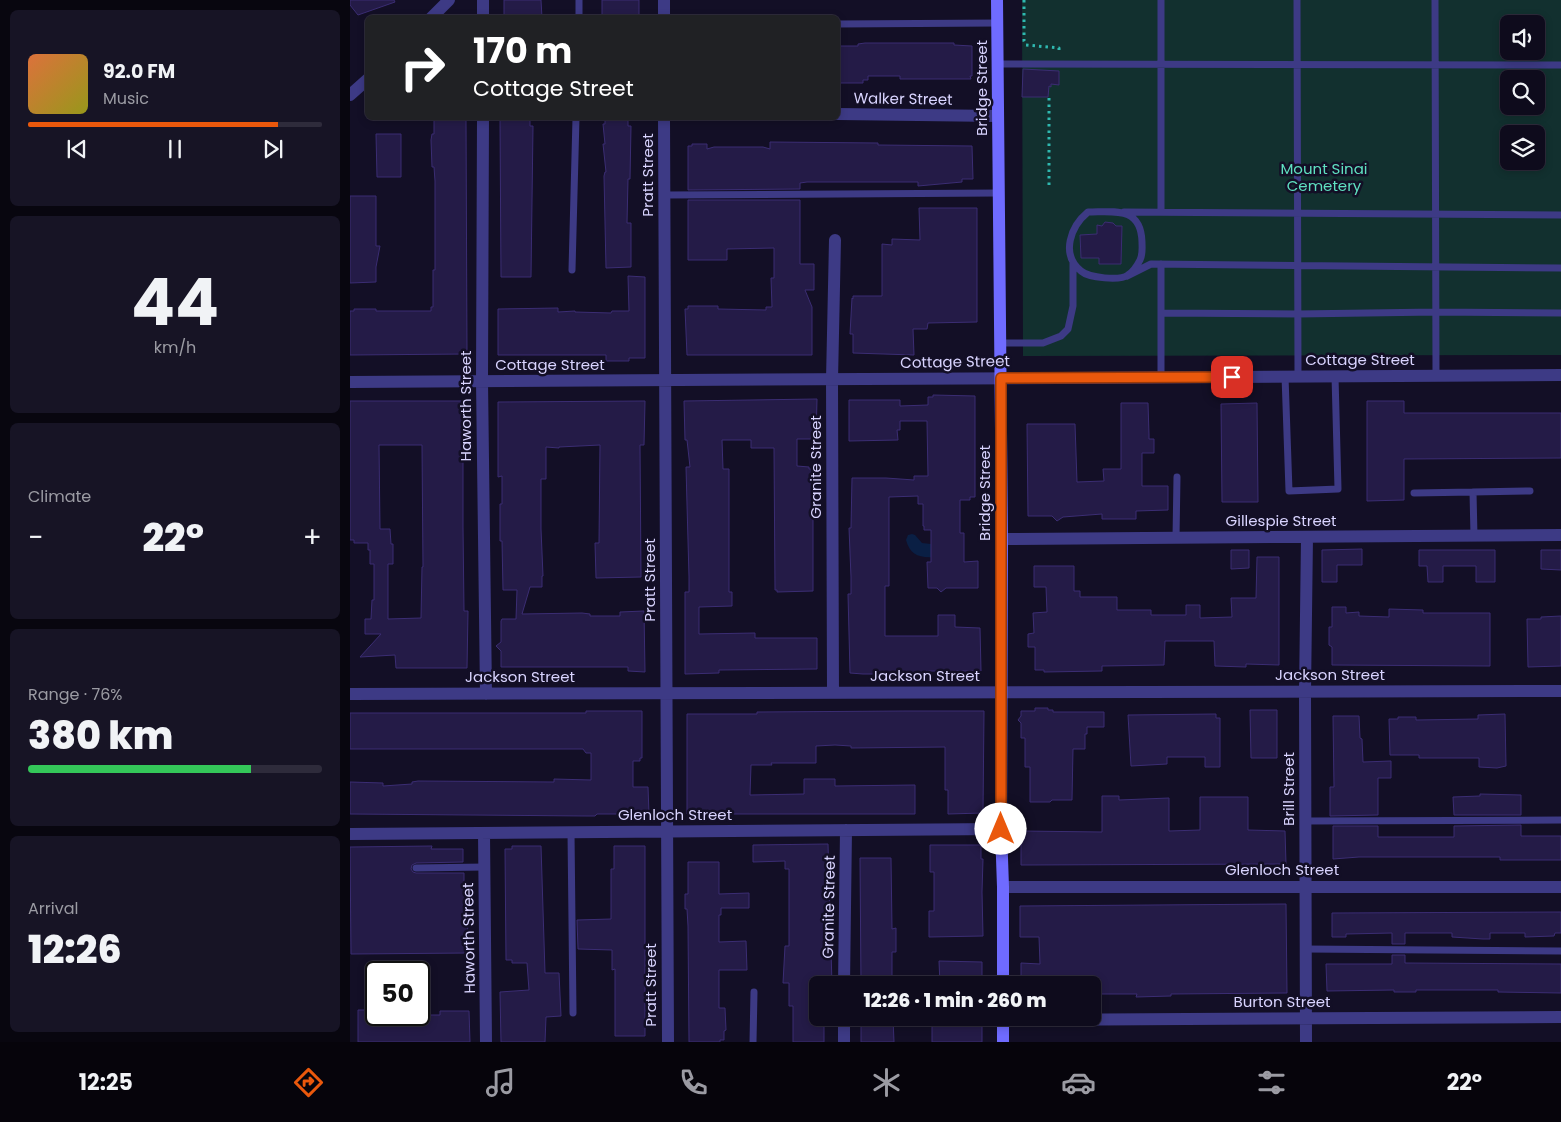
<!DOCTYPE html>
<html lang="en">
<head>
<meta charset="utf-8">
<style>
	:root { --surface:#0e0b1c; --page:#171425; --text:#f1f3f6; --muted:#9b9ba3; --line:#2e2b3b; --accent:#ea580c }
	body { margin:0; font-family:Poppins,sans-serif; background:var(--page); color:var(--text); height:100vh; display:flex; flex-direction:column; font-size:19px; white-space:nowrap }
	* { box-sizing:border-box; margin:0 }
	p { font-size:16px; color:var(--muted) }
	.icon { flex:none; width:28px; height:28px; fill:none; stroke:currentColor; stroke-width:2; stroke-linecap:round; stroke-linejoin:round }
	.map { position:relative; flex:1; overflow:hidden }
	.panel { display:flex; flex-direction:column; gap:10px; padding:10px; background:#08060f; width:350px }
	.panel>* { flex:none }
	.top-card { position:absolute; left:15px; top:15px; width:475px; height:105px; border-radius:8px; box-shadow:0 2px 8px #0003,0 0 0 1px var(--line); background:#202124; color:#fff; overflow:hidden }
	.tools { position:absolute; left:1150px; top:15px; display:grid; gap:10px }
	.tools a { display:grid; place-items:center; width:45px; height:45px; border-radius:8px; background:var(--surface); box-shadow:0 2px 8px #0003,0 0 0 1px var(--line); font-size:25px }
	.speed { position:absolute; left:15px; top:961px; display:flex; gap:10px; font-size:25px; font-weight:700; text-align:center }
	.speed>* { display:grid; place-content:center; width:65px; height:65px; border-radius:50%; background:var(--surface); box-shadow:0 2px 8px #0003,0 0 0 1px var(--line); line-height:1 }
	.speed .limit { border:2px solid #111; border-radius:8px; background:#fff; color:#111 }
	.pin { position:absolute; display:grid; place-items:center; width:42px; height:42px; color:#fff; margin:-21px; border-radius:10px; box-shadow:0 2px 8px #0006 }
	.me { position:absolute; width:55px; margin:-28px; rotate:0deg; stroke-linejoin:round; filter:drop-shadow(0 0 4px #0008) }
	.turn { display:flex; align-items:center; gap:18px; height:105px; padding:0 25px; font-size:22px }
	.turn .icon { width:65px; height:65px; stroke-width:2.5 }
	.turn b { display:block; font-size:35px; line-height:42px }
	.big { font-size:38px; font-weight:800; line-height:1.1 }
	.panel .widget { flex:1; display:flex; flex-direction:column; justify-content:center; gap:8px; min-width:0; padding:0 18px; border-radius:8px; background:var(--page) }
	.panel .dial { align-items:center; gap:0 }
	.dial b { font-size:65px; line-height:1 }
	.song { display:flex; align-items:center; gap:15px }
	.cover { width:60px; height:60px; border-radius:8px; background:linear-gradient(135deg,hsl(20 70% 55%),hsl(60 70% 35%)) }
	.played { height:5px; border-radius:2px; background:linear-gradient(90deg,var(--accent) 85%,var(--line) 85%) }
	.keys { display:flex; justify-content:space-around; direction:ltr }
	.heat { display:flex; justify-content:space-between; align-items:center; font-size:28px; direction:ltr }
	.charge { height:8px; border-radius:4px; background:linear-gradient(90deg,#34c759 76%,var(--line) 0) }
	.trip { position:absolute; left:459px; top:976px; width:292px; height:50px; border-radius:8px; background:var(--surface); box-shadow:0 2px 8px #0003,0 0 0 1px var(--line); font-weight:800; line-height:50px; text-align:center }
	.tabs { display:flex; height:80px; justify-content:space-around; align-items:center; background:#06040b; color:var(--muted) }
	.tabs .icon { width:35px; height:35px }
	.tabs .active { color:var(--accent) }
	.tabs b { font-size:22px; color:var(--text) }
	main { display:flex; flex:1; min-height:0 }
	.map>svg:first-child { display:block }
</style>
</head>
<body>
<main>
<section class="panel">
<div class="widget">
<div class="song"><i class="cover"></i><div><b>92.0 FM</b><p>Music</p></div></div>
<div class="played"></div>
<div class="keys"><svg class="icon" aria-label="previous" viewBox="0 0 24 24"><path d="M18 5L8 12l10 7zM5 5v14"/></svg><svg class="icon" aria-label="pause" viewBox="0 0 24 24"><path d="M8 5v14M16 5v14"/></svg><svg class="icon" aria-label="next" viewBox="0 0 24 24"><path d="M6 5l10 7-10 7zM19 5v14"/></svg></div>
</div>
<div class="widget dial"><b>44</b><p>km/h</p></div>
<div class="widget"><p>Climate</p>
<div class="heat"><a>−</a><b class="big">22°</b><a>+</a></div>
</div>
<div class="widget"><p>Range · 76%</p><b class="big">380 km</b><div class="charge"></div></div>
<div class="widget"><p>Arrival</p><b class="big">12:26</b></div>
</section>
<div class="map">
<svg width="1211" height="1042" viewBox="0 0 1211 1042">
	<rect width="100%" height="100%" fill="#130f26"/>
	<path fill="#12302f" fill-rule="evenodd" d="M672,0h539v355l-538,1zM1159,24h27v27h-27zM1159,79h27v27h-27zM1159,134h27v27h-27z"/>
	<path fill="#0a1f44" d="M562,534l3,1 7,8 9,1 3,13c-15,1 -24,-2 -28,-17l2,-5z"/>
	<path fill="#241b47" stroke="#3b2d73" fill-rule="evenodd" d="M0,0h44l1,2 -37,13 -8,-10z
		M154,0h37l1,18h-38z
		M252,0h37v18h-37z
		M515,43h89v2l18,1v30h-2l1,3h-71v-3h-32v4h-5v3h-25v-37h20v-2z
		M673,69l36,2v14l-8,-1v3l-2,-1 -1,11h-26z
		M84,118h32l1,236 -117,1v-44h4v-2h22v2h55v-4h2v-37h2v-89l-1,-14h-2l-1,-27 1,-6h2z
		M150,118h30v8h3l-2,151h-30z
		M255,118h23v8h3l-1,53h-2l-1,44h4v44l-25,1 -2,-92 1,-4h1l-3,-28h2l-2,-20h2z
		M26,134h25v43h-24z
		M420,142l108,1v2l94,1 1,33h-11v3l-44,4v-4h-111l-7,1v6l-112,1v-44h4v-2h15v5l7,-2h49l7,2z
		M0,196h26v50h4l-4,21v15l-26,1z
		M338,200h112v64h14v26h-9l7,17v48h-125l-2,-46h3v-3h30v3l48,1v-3h6l-1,-29h3v-30l-47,1v11h-39z
		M569,208h58v114l-49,1 -1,6h-14l1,26 -61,-2v-19h-3l2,-36 1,1v-3h29v-52l10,1v-6l28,1z
		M755,222l8,1 3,3h6l-1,38h-22v-6h-18l-1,-23 17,-1v-9l5,1z
		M278,276l17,1v81h-16v3h-23v-6h-108v-46l60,-1v4l17,-1v1l36,1 1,-2h17z
		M583,395l42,1v101h-5v3h-10v33h4v29l14,-1v27h-32l-5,4 -4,-4h-9l-1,-26h4v-32h-7v-4h-1v-22h-5v-8l-29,1v89h-4v50h53v-21h17v12l25,1 1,43h-55v2l-14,1h-49l-13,-1 -2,-79h3v-17l-2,-49h2l1,-50h34l28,2v-4h14l-1,-55h-27v9h-3l1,10 -49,1v-41h51v6l28,-1v-8h5z
		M467,399l-1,40h-19v27l12,1v2h4v122l-36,1v-2h-2l-1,-142h-23v-8h-29l1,29h6v123h3v14l-33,1v27l56,-1v5h62v31l-98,1v3l-34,1v-82h4v-15l-3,-110h4l-3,-27h-2l-1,-39z
		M0,401h117v46h-4v80l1,84h4l-1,57h-71l-1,-13 -35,2 21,-23h-16v-15h6l1,-19h2v-36h-4v-14h-2v-7h-14v-3h-4zM29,445h43l1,122h-1l-1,51 -33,1v-55h5v-20h-2l-1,-15h-10z
		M295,401l-1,44h-4l1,132 -45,1 -1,-35h4l1,-98 -41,2v1l-13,-1v32h-5v50l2,47h-1v11h-12l-8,27 60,-1 8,1v2h30v-4l24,-1 1,61 -17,-1v-4h-127v-16l-5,-5 5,-4v-21l1,-2h14l1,-29h-14l-1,-49h-2v-37h2v-28l-4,1v-75z
		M1017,401h37v12h157v45l-157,1v41l-37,1z
		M771,403h27l1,32v4h5v14h-12v33h26v24l-32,1v8h-34v-5l-39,3 -6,4 -5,-5h-24l-1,-92h48l2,58 27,-1 -1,-12h18z
		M907,403l1,99h-36l-1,-98z
		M1012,549v16h-25v17h-15v-32z
		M881,550h18v18l-18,1z
		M1069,550h76v32h-19v-16h-33v16h-15l-1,-16h-8z
		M1191,550h20v20l-20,-1z
		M907,557h22v108l-33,-1v3l-31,-1 -1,-25h-49l-1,24 -62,1v5l-58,1v-2h-9v-23h-7v-13l6,-1 -1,-20 14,-1 -1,-25h-12v-21h40v25h6v6h37v13h34v5h35v-10h14v13l32,-1 -1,-19h25z
		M982,607h14v6l13,-1v4l30,1v-8l34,1v3h67v53l-158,-1v-18l-3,-2v-18h3z
		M1211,616v50l-33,1 -1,-48h14v-2z
		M685,708h13v2h5v2h51v15h-17v7h-2v15h-12l-1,51h-20l-2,2h-20v-35h-5v-29h-4v-15l-3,-3 3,-4v-5h14z
		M900,710h27v48h-26z
		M236,711h56v47h-2v3h-7v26h15l1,27h-52l-2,2h-8l-237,-2v-32l33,1v3l29,-2v-2l6,-1 136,1v-3l37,1v-27h-5l-3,-4h-233v-36h236z
		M555,711h79l-1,102 -35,1v-24h-3v-43l-94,1v-2l-16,-1 -19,1v17h-45l1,2h-21l-1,30 54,-1v-15h31v7l80,-1v29h-228v-100h70v-2z
		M866,714v4h4v49h-15v-10h-38v7l-36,2 -3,-51z
		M1155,714l1,52 -9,2 -18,-1v-9h-60v-3h-29l-1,-36h9v-2h18v3l62,-1v-4z
		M983,716h26l1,22 2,1 1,23 28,-1v17h-13v37l-48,1v-29h4z
		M1130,794l41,1v20h-67l-1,-18 27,-1z
		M752,796h17v4l50,-2v33l31,-1v-33h48v33l37,1 1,33 -265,1v-34l81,1z
		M1171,825v11h40v24h-61v-3h-141l-26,2v-33h45v11h76v-11z
		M478,844l4,141h-14v33h6v24h-31v-36h-4v-23h-6l2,-37h4v-77h-4v-8l-32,1v-17z
		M580,845h51v14h2l-1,33 1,44 -54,1v-26h5v-39h-4z
		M82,846l-1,3h32v13l-47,1 -4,2 -1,4 2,3 3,1h48v12h3l1,68 -117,1 -1,-107z
		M162,846h29l4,127h14l2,43 -15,1 -1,25h-44l-1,-50 29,-2 -2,-27h-15v-3h-6l-1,-111h7z
		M264,846h31v190h-30v-67l-3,1v-20l-34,-1 -1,-29 34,-1v-50h3z
		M510,858h31l1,71 4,-1v24h-4v33h-31z
		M338,862h31v32l30,-1v15h-28v7h-2v27l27,-1 1,29h-28v38h6l1,22 -2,1v9h-4v2h-31l-1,-116 -1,-17h-2v-15h3z
		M936,904l1,89 -116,1v2l-35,1 1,-3h-45v-9h-71v-22l19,1 -1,-27h-19v-31z
		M1211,912v21h-6l-1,3 -29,1v-4h-35v6h-7l-31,-2v-4h-47v11h-13v-11l-46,1v3h-14v-24z
		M1042,955h13v8l156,1v29l-63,-1v-2h-82v2h-22v-2l-67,1 -1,-27h66z
		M589,961l43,1v23h-42z
		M8,1010h18v5h64v-4h29l1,31h-112z
		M511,1018h32l1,24h-33z
		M582,1018h50v24h-50z"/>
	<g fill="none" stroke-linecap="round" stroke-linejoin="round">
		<path stroke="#2fb8b0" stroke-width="3" stroke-dasharray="2.5 4" stroke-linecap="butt" d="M674,0v41l2,4 33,3v6
			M699,185v-89"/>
		<path stroke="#3d3a85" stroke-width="7" d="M811,0v211
			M947,0l1,376
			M1085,0l1,376
			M229,18v-18
			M488,24l159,-1
			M648,64l563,1
			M315,195l333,-2
			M738,212c26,0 53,-6 54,30 0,6 1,12 -2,18 -3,6 -6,11 -12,15 -8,6 -39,3 -47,-4 -21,-17 -10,-45 7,-59z
			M774,212l437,3
			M811,264v49
			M222,270l4,-152
			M777,276l24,-12 410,4
			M650,343h43l18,-7 7,-7 5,-23v-44
			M935,376l4,115 49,-2 -3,-113
			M811,378v-65l137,1 138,-2 125,1
			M1064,493l59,-1
			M1124,536l-1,-44 57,-1
			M826,538l1,-61
			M956,821l255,-1
			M221,832l2,181
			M66,868l69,-1
			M956,949l255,2
			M403,1042l1,-50"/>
		<path stroke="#3d3a85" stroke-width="12" d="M314,0v18
			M81,18l18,-18
			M133,18v-18
			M0,95l18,-16
			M488,114l160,2
			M133,118l-1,263 4,313
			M314,118l4,924
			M0,382l1211,-7
			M652,539l559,-4
			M483,693l-1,-313 3,-140
			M0,694l1211,-3
			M134,833l2,209
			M0,834l651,-5
			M653,887h558
			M494,985l2,-155
			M653,1020l558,-3
			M494,1042v-24
			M956,1042l-1,-350 2,-155"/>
		<path stroke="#6f6bff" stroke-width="12" d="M647,0l5,539 -1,290 2,58v98
			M653,1018v24"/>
	</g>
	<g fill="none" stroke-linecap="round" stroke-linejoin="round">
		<g stroke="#983908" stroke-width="12">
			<path id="route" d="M651,829v-451l231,-1"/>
		</g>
		<use href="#route" stroke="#ea580c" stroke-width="9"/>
	</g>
	<g text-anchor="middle" stroke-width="5" stroke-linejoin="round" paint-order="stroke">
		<g font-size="15" fill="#d9d4ff" stroke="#130f26">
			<text transform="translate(632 88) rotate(-90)" y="5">Bridge Street</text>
			<text transform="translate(553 99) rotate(1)" y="5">Walker Street</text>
			<text transform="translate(298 175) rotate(-90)" y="5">Pratt Street</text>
			<text x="1010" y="365">Cottage Street</text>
			<text transform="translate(605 362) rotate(-1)" y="5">Cottage Street</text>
			<text x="200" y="370">Cottage Street</text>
			<text transform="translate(116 406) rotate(-90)" y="5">Haworth Street</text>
			<text transform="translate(466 467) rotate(-90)" y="5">Granite Street</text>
			<text transform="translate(635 493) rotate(-90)" y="5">Bridge Street</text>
			<text x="931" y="526">Gillespie Street</text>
			<text transform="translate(300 580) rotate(-90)" y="5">Pratt Street</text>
			<text x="980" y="680">Jackson Street</text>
			<text x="575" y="681">Jackson Street</text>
			<text x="170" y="682">Jackson Street</text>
			<text transform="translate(939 789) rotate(-90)" y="5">Brill Street</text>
			<text x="325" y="820">Glenloch Street</text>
			<text x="932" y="875">Glenloch Street</text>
			<text transform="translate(479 907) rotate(-89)" y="5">Granite Street</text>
			<text transform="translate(119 938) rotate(-91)" y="5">Haworth Street</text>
			<text transform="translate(301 985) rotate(-90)" y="5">Pratt Street</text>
			<text x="932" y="1007">Burton Street</text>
		</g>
		<g font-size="15" fill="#5fe0c0" stroke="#130f26">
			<text x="974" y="174">Mount Sinai<tspan x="974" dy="17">Cemetery</tspan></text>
		</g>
	</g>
</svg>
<div class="tools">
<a><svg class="icon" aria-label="sound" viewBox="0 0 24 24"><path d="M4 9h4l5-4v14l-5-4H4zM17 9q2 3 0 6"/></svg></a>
<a><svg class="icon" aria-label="search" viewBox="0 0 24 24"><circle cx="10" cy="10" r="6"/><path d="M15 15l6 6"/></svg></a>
<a><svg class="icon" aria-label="layers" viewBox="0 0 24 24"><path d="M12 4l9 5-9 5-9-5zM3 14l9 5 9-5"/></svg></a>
</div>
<div class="speed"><div class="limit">50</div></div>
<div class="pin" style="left:882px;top:377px;background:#d93025"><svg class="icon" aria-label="arrive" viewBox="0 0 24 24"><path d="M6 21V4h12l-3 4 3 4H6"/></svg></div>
<svg class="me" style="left:651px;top:829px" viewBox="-20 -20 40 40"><circle r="19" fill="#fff"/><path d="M0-13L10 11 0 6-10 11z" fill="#ea580c"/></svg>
<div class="trip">12:26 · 1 min · 260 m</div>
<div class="top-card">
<div class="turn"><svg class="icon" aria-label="right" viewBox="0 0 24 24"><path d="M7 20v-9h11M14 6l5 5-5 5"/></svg><div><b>170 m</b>Cottage Street</div></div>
</div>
</div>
</main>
<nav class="tabs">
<b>12:25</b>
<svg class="icon active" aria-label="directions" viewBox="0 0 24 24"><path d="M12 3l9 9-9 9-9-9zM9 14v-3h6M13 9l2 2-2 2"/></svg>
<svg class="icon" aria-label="music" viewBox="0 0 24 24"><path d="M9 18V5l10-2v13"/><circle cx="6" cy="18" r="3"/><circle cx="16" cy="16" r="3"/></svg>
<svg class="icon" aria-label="phone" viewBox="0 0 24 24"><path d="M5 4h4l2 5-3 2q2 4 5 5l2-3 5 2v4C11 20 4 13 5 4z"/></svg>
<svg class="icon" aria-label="climate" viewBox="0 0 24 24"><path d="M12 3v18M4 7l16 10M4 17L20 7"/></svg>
<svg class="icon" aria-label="car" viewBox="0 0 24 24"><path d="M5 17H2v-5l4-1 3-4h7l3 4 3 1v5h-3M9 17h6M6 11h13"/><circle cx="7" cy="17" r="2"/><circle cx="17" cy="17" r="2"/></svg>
<svg class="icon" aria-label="filters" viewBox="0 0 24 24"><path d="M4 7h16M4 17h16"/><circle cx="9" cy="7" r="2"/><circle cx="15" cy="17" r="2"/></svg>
<b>22°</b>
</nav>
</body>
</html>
